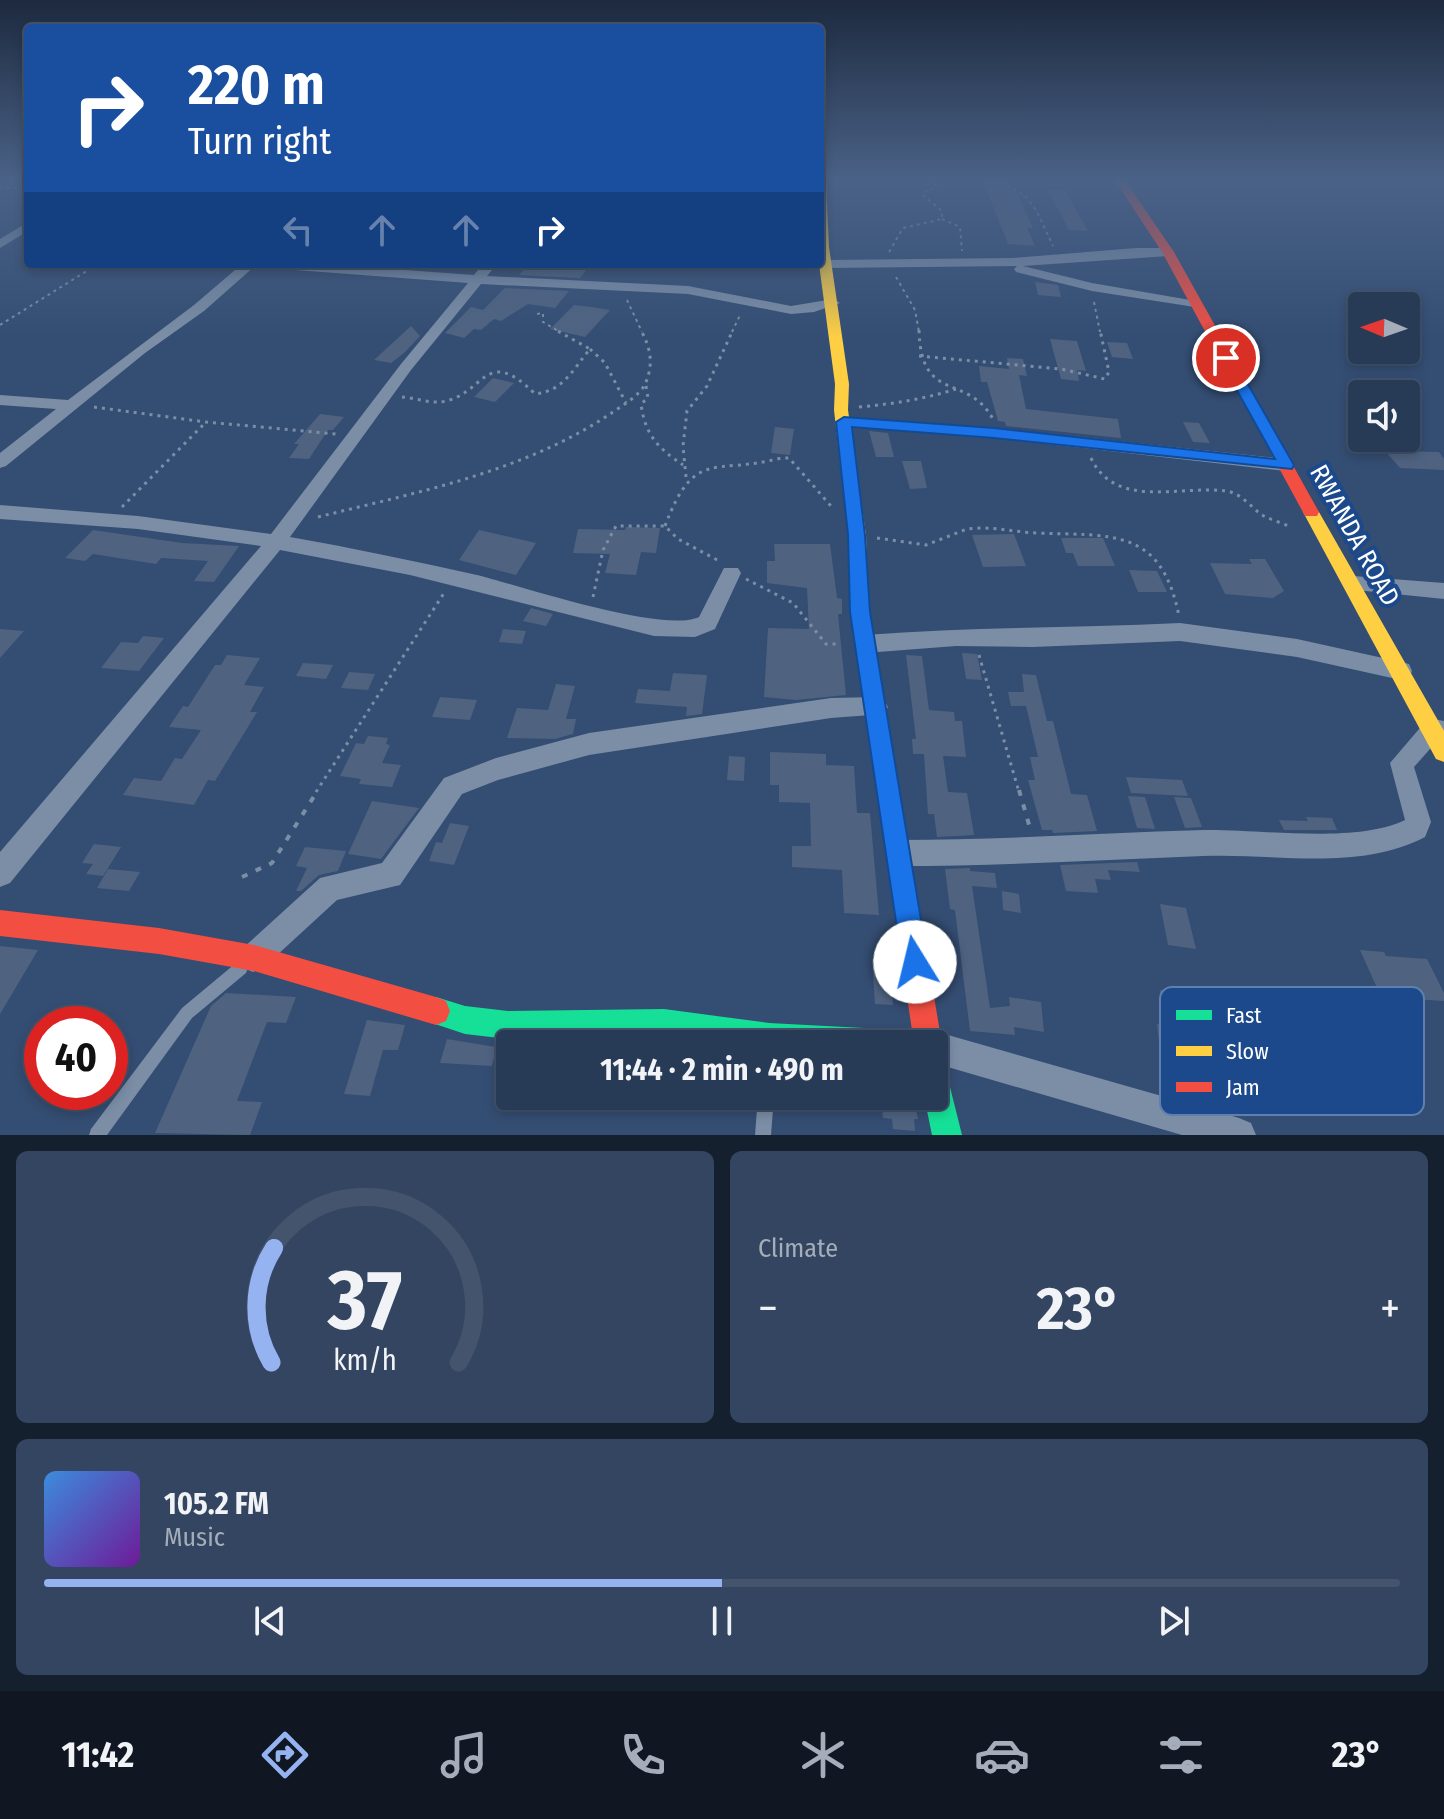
<!DOCTYPE html>
<html lang="en">
<head>
<meta charset="utf-8">
<style>
	:root { --surface:#273a56; --page:#334560; --text:#f1f3f6; --muted:#a4adb9; --line:#43546c; --accent:#95b2f1 }
	body { margin:0; font-family:"Fira Sans Condensed",sans-serif; background:var(--page); color:var(--text); height:100vh; display:flex; flex-direction:column; font-size:30px; white-space:nowrap }
	* { box-sizing:border-box; margin:0 }
	p { font-size:26px; color:var(--muted) }
	.icon { flex:none; width:44px; height:44px; fill:none; stroke:currentColor; stroke-width:2; stroke-linecap:round; stroke-linejoin:round }
	.map { position:relative; height:1135px; overflow:hidden }
	.sheet { display:flex; flex-direction:column; gap:16px; padding:16px; background:#15202f; flex:1 }
	.sheet>* { flex:none }
	.banner { position:absolute; left:24px; top:24px; width:800px; height:244px; border-radius:8px; box-shadow:0 4px 12px #0003,0 0 0 2px var(--line); background:#1a4fa0; color:#fff; overflow:hidden }
	.needle { width:52px; rotate:272deg }
	.fabs { position:absolute; left:1348px; top:292px; display:grid; gap:16px }
	.fabs a { display:grid; place-items:center; width:72px; height:72px; border-radius:8px; background:var(--surface); box-shadow:0 4px 12px #0003,0 0 0 2px var(--line); font-size:40px }
	.speed { position:absolute; left:24px; top:1006px; display:flex; gap:16px; font-size:40px; font-weight:700; text-align:center }
	.speed>* { display:grid; place-content:center; width:104px; height:104px; border-radius:50%; background:var(--surface); box-shadow:0 4px 12px #0003,0 0 0 2px var(--line); line-height:1 }
	.speed .limit { border:12px solid #d22; background:#fff; color:#111 }
	.pin { position:absolute; display:grid; place-items:center; width:68px; height:68px; color:#fff; margin:-34px; border:4px solid #fff; border-radius:50%; box-shadow:0 2px 8px #0007 }
	.me { position:absolute; width:88px; margin:-44px; rotate:351deg; stroke-linejoin:round; filter:drop-shadow(0 0 6px #0008) }
	.turn { display:flex; align-items:center; gap:28px; height:168px; padding:0 32px; font-size:36px }
	.turn .icon { width:104px; height:104px; stroke-width:2.5 }
	.turn b { display:block; font-size:56px; line-height:68px }
	.lanes { display:flex; align-items:center; height:76px; padding:0 32px; background:#0003; justify-content:center; gap:40px; direction:ltr }
	.lanes .off { opacity:.35 }
	.big { font-size:60px; font-weight:700; line-height:1.1 }
	.sheet .widget { flex:1; display:flex; flex-direction:column; justify-content:center; gap:12px; min-width:0; padding:0 28px; border-radius:12px; background:var(--page) }
	.sheet .dial { align-items:center; gap:0 }
	.dial svg { height:208px; overflow:visible; fill:none; stroke:var(--line); stroke-width:7; stroke-linecap:round; text-anchor:middle }
	.dial text { fill:var(--text); stroke:none }
	.song { display:flex; align-items:center; gap:24px }
	.cover { width:96px; height:96px; border-radius:12px; background:linear-gradient(135deg,hsl(210 70% 55%),hsl(280 70% 35%)) }
	.played { height:8px; border-radius:4px; background:linear-gradient(90deg,var(--accent) 50%,var(--line) 50%) }
	.keys { display:flex; justify-content:space-around; direction:ltr }
	.heat { display:flex; justify-content:space-between; align-items:center; font-size:44px; direction:ltr }
	.sheet .tiles { flex:1; display:grid; gap:16px; grid-template-columns:1fr 1fr }
	.widget:last-child { grid-column:span 2 }
	.trip { position:absolute; left:496px; top:1030px; width:452px; height:80px; border-radius:8px; background:var(--surface); box-shadow:0 4px 12px #0003,0 0 0 2px var(--line); font-weight:700; line-height:80px; text-align:center }
	.tabs { display:flex; height:128px; justify-content:space-around; align-items:center; background:#101722; color:var(--muted) }
	.tabs .icon { width:56px; height:56px }
	.tabs .current { color:var(--accent) }
	.tabs b { font-size:36px; color:var(--text) }
	.map>svg:first-child { display:block }
</style>
</head>
<body>
<div class="map">
<svg width="1444" height="1135" viewBox="0 0 1444 1135">
	<rect width="100%" height="100%" fill="#344d72"/>
	<path fill="#4f6381" d="M982,179h21l5,10h7l18,39h-6l8,18 -27,-2z
		M1048,190h17l23,41 -19,-1z
		M530,264h61l-11,14 -61,-3z
		M1035,282l23,3 3,12 -23,-2z
		M505,288l64,3 -14,17 -27,-4 -27,17 -7,-2 -13,11 -7,-1 -10,9 -19,-5 26,-26 12,3z
		M574,305l18,2 18,3 -25,27 -35,-8z
		M411,326l9,10 -16,17 -13,10 -17,-3z
		M1050,339l27,2 9,30 -9,-1 2,11 -18,-2z
		M1107,342l20,1 6,16 -21,-2z
		M1007,358l16,1 4,17 -8,-1 7,34 92,10 3,19 -115,-12 -1,-4 -7,-1 -11,-39h-6l-2,-16 30,3z
		M493,378l21,5 -19,19 -21,-5z
		M320,414l24,3 -11,13h-5l-19,29 -20,-1 10,-14h-5z
		M1183,422l16,1 11,20 -17,-1z
		M775,427l19,2 -4,26 -19,-2z
		M869,431l19,2 6,24h-18z
		M1385,451l54,1 5,7v11l-44,-2z
		M902,461h19l6,27 -17,1z
		M626,527l34,1 -4,25 -15,-1 -5,23 -31,-2 5,-19 -37,-1 5,-24 47,1z
		M93,530l89,13 57,3 -25,36 -20,-1 14,-20 -47,-3 -5,6 -63,-10 -8,7 -20,-3z
		M479,530l57,13 -20,32 -57,-15z
		M1014,534l12,32 -43,1 -11,-32z
		M1061,538h42l12,28h-37l-5,-13h-7z
		M774,544h56l7,54 5,1v15h-4l8,81 -50,5 -32,-3 4,-69 41,1 -2,-41 -40,-5v-22h8z
		M1249,559h16l19,32 -11,7 -48,-4 -15,-31 42,1z
		M1129,570l28,1 10,21h-29z
		M531,608l22,6 -7,12 -23,-5z
		M0,629l24,2 -24,27z
		M503,629l23,2 -4,13 -23,-2z
		M143,636l21,2 -25,33 -38,-3 20,-26 17,1z
		M962,653l15,1 5,26 -16,-1z
		M227,655l33,3 -16,27 20,2 -14,25h7l-42,69 -7,-1 -14,25 -71,-10 11,-17 27,3 14,-23 7,1 19,-29 -32,-3 14,-21 5,1 27,-42h6z
		M906,655l16,1 7,54 25,2 1,9h7l4,36 -23,-1 5,36 19,1 7,42 -37,2 -3,-23h-6l-4,-60h-11l-1,-15h4z
		M303,663l30,2 -7,14 -30,-3z
		M349,672l26,2 -7,16 -27,-2z
		M673,673l34,2 -5,39 -16,2 1,-9 -52,-4 3,-14 32,2z
		M1022,674l14,1 11,46h6l18,73 16,1 10,36 -44,2 -1,-3h-10l-14,-50h7l-5,-23h8l-12,-51h-15l-3,-14h16z
		M556,684l19,2 -9,33h10l-3,15 -18,5 -48,-1 10,-30 31,2z
		M440,697l37,3 -7,20 -38,-3z
		M368,736l20,2 -2,6 4,1 -8,18 19,2 -9,22 -33,-3 2,-5 -21,-3 16,-33 8,1z
		M770,752l56,2v11l28,1 3,47h13l9,102 -35,-2 -2,-43 -50,-3v-21h19l-1,-43 -31,-1v-17h-9z
		M729,756l16,1 -1,24 -17,-1z
		M1126,777l56,3 6,16 -57,-3z
		M1128,796l17,1 10,32 -18,-1z
		M1174,797l17,1 11,29 -17,1z
		M372,801l47,7 -38,51 -33,-5z
		M1306,817l26,1 5,12h-53l-5,-10 29,1z
		M450,823l19,3 -15,39 -25,-4 7,-19 6,1z
		M94,844l27,3 -18,29 -17,-2 7,-10 -11,-1z
		M305,847l41,4 -8,20 -19,4 -18,16h-5l11,-23 -11,-2z
		M1137,862l3,10 -32,-2 3,10 -16,-1 3,14 -32,-2 -6,-26z
		M970,868v3l25,2 2,15 -25,-2 18,122 20,-2 -1,-9 32,5 3,30 -30,-5 1,8 -45,-4 -15,-121 -5,-1 -5,-40z
		M108,869l32,3 -11,19 -32,-3z
		M1002,891l17,3 2,19 -18,-3z
		M1160,904l26,4 10,41 -28,-4z
		M0,946l38,4 -38,64z
		M1360,950l24,2 2,4 41,3 17,34v8l-32,-2 -3,-6 -31,-3z
		M872,959l17,1 4,45 -18,-1z
		M1160,990l93,22 15,73 -107,-27 -4,-34 7,2z
		M226,993l70,4 -10,26 -19,-1 -30,79 25,1 -12,33 -95,-2 56,-127z
		M367,1020l38,5 -7,25h-15l-13,46 -26,-2z
		M447,1039l49,8 -4,19 -52,-3z
		M881,1096h32l5,23h-4l1,12 -22,-2 -1,-10 -9,-1z"/>
	<g fill="none" stroke-linecap="round" stroke-linejoin="round">
		<path stroke="#7b8ea6" stroke-width="2" stroke-dasharray="3 4" stroke-linecap="butt" d="M987,179c47,14 46,25 66,67
			M0,187l28,2
			M942,219l18,8 2,24
			M889,252l14,-24 39,-9v-8l-20,-17 15,-8 -14,-7
			M896,277l19,33 4,22
			M627,300l15,32
			M1094,302l6,30
			M537,314l6,-1v9l17,10
			M0,325l98,-61
			M732,332l9,-19"/>
		<path stroke="#7b8ea6" stroke-width="3" stroke-dasharray="3 5" stroke-linecap="butt" d="M919,330c2,76 49,41 75,91
			M590,349l15,14 21,40
			M919,356l142,13 44,10 4,-7 -9,-42
			M646,386l2,12 -7,6c4,31 17,44 42,61
			M402,397c12,1 27,6 39,5 44,-6 43,-59 94,-8 29,-3 38,-25 55,-45l-34,-19
			M94,407l112,15 130,12
			M859,407c34,-3 65,-8 97,-18
			M1091,458c24,52 90,27 135,33 15,2 25,16 36,24 9,5 20,8 29,12
			M686,477l-3,-31 4,-35 20,-25 26,-56
			M122,507l84,-85
			M318,517c100,-25 205,-45 292,-103 12,-8 31,-19 36,-32 8,-20 4,-34 -5,-52
			M665,526c30,-79 48,-50 116,-68h8l42,48
			M877,538l49,7 41,-16 13,-1c19,0 37,4 56,5 76,3 125,-6 143,83
			M746,579l47,24 33,41h13
			M593,597l10,-47 13,-24h49l13,13 43,23
			M979,655l40,137
			M316,792l128,-199"/>
		<path stroke="#7b8ea6" stroke-width="4" stroke-dasharray="6 9" stroke-linecap="butt" d="M1019,790l11,38
			M242,877l30,-14 46,-73"/>
		<path fill="#7b8ea6" fill-rule="evenodd" d="M241,961l5,2 2,5 -2,5 -54,45 -85,117h-18l2,-6 91,-121 54,-45z
			M758,1096h16l-3,39h-16z"/>
		<path fill="#7b8ea6" fill-rule="evenodd" d="M28,222v9l-28,17v-9z
			M1136,248h32l6,4 -6,4 -145,10 69,17 104,18 5,1v6l-109,-17 -76,-19 -2,-3 3,-3 -191,2 -7,-4 7,-4 187,-2z
			M242,264h15l-53,47 -59,42 -139,113 -6,2v-15l56,-44 -56,-4v-10l68,5 126,-95z
			M262,264h60l152,11 9,-11h14l-10,12 201,10 103,20 42,-7 7,4 -26,9 -23,2 -103,-20 -207,-10 -70,86 -121,167c62,11 125,24 187,38 44,11 186,59 222,42l25,-49h14l3,5 -26,56 -20,8 -41,-1 -244,-61 -130,-25 -270,333 -10,4v-35l261,-306 -123,-17 -138,-10v-14l138,11 133,18 130,-170 67,-81 -199,-15z
			M844,417l150,11 292,31 9,6 -9,6 -292,-33 -156,-12 -2,-4z
			M1353,576l91,7v16l-98,-10 -3,-5 3,-5z
			M1180,623l117,16 104,23 8,2 3,7 -3,7 -8,2 -104,-23 -117,-16 -147,6 -77,-1 -91,7 -8,-3 -3,-6 3,-6 8,-3c105,-8 210,-7 315,-12z
			M876,697l8,3 4,7 -4,7 -53,4 -242,37 -91,25 -36,14 -62,91 -63,15 -74,68 -10,4 -10,-4 -4,-10 4,-10 77,-70 62,-15 62,-85 52,-20 93,-25 242,-35z
			M1433,719l11,2v20l-6,-1 -24,27 17,55 -6,15c-68,35 -147,16 -222,19 -102,4 -203,10 -305,10l-9,-4 -4,-9 4,-9 9,-4c102,0 204,-7 306,-10 56,-1 152,14 201,-10l-15,-57 35,-41z
			M934,1031l305,87 12,5 5,12h-74l-248,-72v-19h-14l3,-8z"/>
		<path fill="#16e098" fill-rule="evenodd" d="M436,997l29,9 43,5 156,-2 105,14 133,7 10,4 4,10h-198l-54,-7 -156,2 -43,-5 -39,-13 -4,-10 4,-10z
			M934,1059l10,4 18,72h-30l-8,-39h10z"/>
		<path fill="#ffcf43" fill-rule="evenodd" d="M820,179h6l3,68 20,137 -1,26 18,125 3,77 22,128 -3,7 -8,3 -8,-3 -3,-7 -18,-128 -3,-77 -14,-125 1,-26 -16,-120z
			M1311,506l8,6 125,219v31l-8,-3 -133,-247z"/>
		<path fill="#f24e42" fill-rule="evenodd" d="M1114,179h10l50,73 145,260 -2,4h-12l-143,-264z
			M880,730l8,3 3,7 51,304 -4,10 -4,1v-11h-20l-45,-304 3,-7z
			M0,910l159,18 95,17 182,52 10,4 4,10 -4,10 -10,4 -182,-54 -95,-17 -159,-18z"/>
	</g>
	<linearGradient id="sky" x2="0" y2="1"><stop stop-color="#1d2a3f"/><stop offset="0.53" stop-color="#4a6287"/><stop offset="1" stop-color="#4a6287" stop-opacity="0"/></linearGradient>
	<rect width="1444" height="338" fill="url(#sky)"/>
	<path fill="#1a73e8" stroke="#114b97" stroke-width="2" d="M1226,354l7,4 61,107 -2,4 -298,-31 -142,-11 13,108 5,77 58,350 -4,10 -9,3 -9,-3 -4,-10 -52,-350 -2,-77 -12,-113 8,-5 150,11 281,31 -56,-101z"/>
	<g text-anchor="middle" stroke-width="8" stroke-linejoin="round" paint-order="stroke">
		<g font-size="26" fill="#fff" stroke="#1b498b">
			<text transform="translate(1355 535) rotate(61)" y="9">RWANDA ROAD</text>
		</g>
	</g>
	<rect x="1160" y="987" width="264" height="128" rx="12" fill="#1b498b" stroke="#5f80ae" stroke-width="2"/>
	<rect x="1176" y="1010" width="36" height="10" fill="#16e098"/>
	<rect x="1176" y="1046" width="36" height="10" fill="#ffcf43"/>
	<rect x="1176" y="1082" width="36" height="10" fill="#f24e42"/>
	<g font-size="22" fill="#fff">
		<text x="1226" y="1023">Fast</text>
		<text x="1226" y="1059">Slow</text>
		<text x="1226" y="1095">Jam</text>
	</g>
</svg>
<div class="fabs">
<a><svg class="needle" viewBox="-14 -14 28 28"><path d="M0-13l5 13h-10z" fill="#e53935"/><path d="M0 13l5-13h-10z" fill="#a4adb9"/></svg></a>
<a><svg class="icon" aria-label="sound" viewBox="0 0 24 24"><path d="M4 9h4l5-4v14l-5-4H4zM17 9q2 3 0 6"/></svg></a>
</div>
<div class="speed"><div class="limit">40</div></div>
<div class="pin" style="left:1226px;top:358px;background:#d93025"><svg class="icon" aria-label="arrive" viewBox="0 0 24 24"><path d="M6 21V4h12l-3 4 3 4H6"/></svg></div>
<svg class="me" style="left:915px;top:962px" viewBox="-20 -20 40 40"><circle r="19" fill="#fff"/><path d="M0-13L10 11 0 6-10 11z" fill="#1a73e8"/></svg>
<div class="trip">11:44 · 2 min · 490 m</div>
<div class="banner">
<div class="turn"><svg class="icon" aria-label="right" viewBox="0 0 24 24"><path d="M7 20v-9h11M14 6l5 5-5 5"/></svg><div><b>220 m</b>Turn right</div></div>
<div class="lanes"><svg class="icon off" aria-label="left" viewBox="0 0 24 24"><path d="M17 20v-9H6M10 6l-5 5 5 5"/></svg><svg class="icon off" aria-label="ahead" viewBox="0 0 24 24"><path d="M12 20V5M6 11l6-6 6 6"/></svg><svg class="icon off" aria-label="ahead" viewBox="0 0 24 24"><path d="M12 20V5M6 11l6-6 6 6"/></svg><svg class="icon" aria-label="right" viewBox="0 0 24 24"><path d="M7 20v-9h11M14 6l5 5-5 5"/></svg></div>
</div>
</div>
<section class="sheet">
<div class="tiles">
<div class="widget dial"><svg viewBox="0 0 100 80">
<path d="M14 69A42 42 0 1 1 86 69"/>
<path d="M14 69A42 42 0 0 1 15 25" stroke="#95b2f1"/>
<text x="50" y="56" font-size="32" font-weight="700">37</text>
<text x="50" y="72" font-size="11">km/h</text>
</svg></div>
<div class="widget"><p>Climate</p>
<div class="heat"><a>−</a><b class="big">23°</b><a>+</a></div>
</div>
<div class="widget">
<div class="song"><i class="cover"></i><div><b>105.2 FM</b><p>Music</p></div></div>
<div class="played"></div>
<div class="keys"><svg class="icon" aria-label="previous" viewBox="0 0 24 24"><path d="M18 5L8 12l10 7zM5 5v14"/></svg><svg class="icon" aria-label="pause" viewBox="0 0 24 24"><path d="M8 5v14M16 5v14"/></svg><svg class="icon" aria-label="next" viewBox="0 0 24 24"><path d="M6 5l10 7-10 7zM19 5v14"/></svg></div>
</div>
</div>
</section>
<nav class="tabs">
<b>11:42</b>
<svg class="icon current" aria-label="directions" viewBox="0 0 24 24"><path d="M12 3l9 9-9 9-9-9zM9 14v-3h6M13 9l2 2-2 2"/></svg>
<svg class="icon" aria-label="music" viewBox="0 0 24 24"><path d="M9 18V5l10-2v13"/><circle cx="6" cy="18" r="3"/><circle cx="16" cy="16" r="3"/></svg>
<svg class="icon" aria-label="phone" viewBox="0 0 24 24"><path d="M5 4h4l2 5-3 2q2 4 5 5l2-3 5 2v4C11 20 4 13 5 4z"/></svg>
<svg class="icon" aria-label="climate" viewBox="0 0 24 24"><path d="M12 3v18M4 7l16 10M4 17L20 7"/></svg>
<svg class="icon" aria-label="car" viewBox="0 0 24 24"><path d="M5 17H2v-5l4-1 3-4h7l3 4 3 1v5h-3M9 17h6M6 11h13"/><circle cx="7" cy="17" r="2"/><circle cx="17" cy="17" r="2"/></svg>
<svg class="icon" aria-label="filters" viewBox="0 0 24 24"><path d="M4 7h16M4 17h16"/><circle cx="9" cy="7" r="2"/><circle cx="15" cy="17" r="2"/></svg>
<b>23°</b>
</nav>
</body>
</html>
